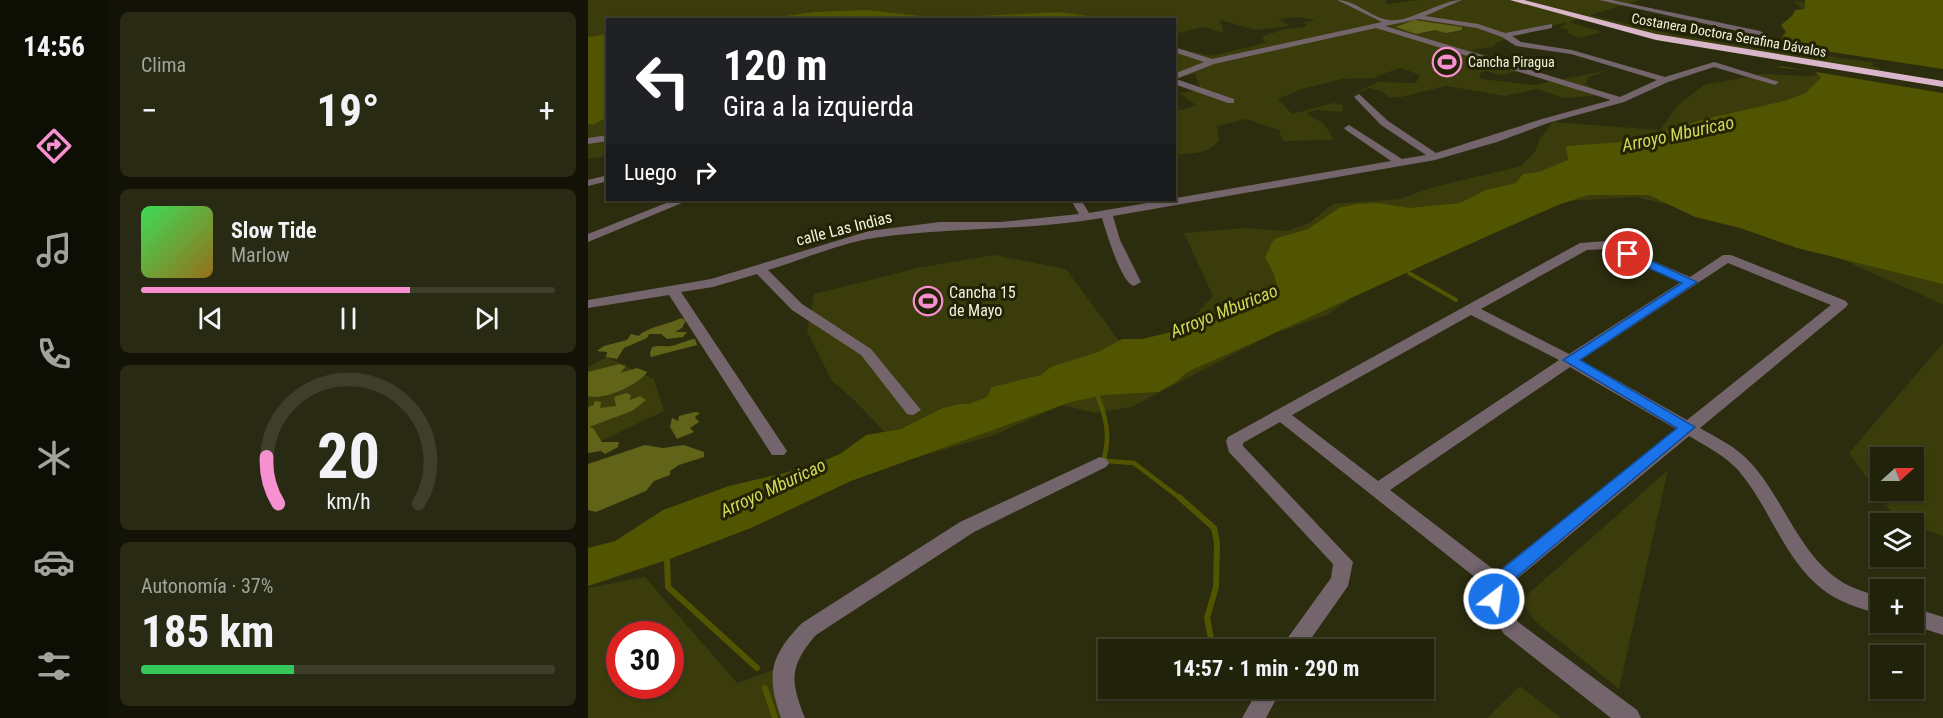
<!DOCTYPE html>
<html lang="es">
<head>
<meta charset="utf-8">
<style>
	:root { --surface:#21220a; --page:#292a13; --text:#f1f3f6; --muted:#a2a49c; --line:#3e3f2b; --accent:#f690d0 }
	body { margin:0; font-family:"Roboto Condensed",sans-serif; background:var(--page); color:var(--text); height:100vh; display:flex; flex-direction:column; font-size:22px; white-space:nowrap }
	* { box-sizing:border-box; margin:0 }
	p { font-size:20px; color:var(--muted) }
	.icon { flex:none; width:33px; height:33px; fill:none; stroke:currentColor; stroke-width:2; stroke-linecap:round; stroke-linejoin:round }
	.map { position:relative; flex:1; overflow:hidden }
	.side { display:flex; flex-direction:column; gap:12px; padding:12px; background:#121306; width:480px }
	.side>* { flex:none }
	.hud { position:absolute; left:18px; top:18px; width:570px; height:183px; border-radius:0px; box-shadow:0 2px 4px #0004,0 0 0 2px var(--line); background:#202124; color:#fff; overflow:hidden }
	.needle { width:39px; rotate:69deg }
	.fabs { position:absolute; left:1282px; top:447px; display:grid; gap:12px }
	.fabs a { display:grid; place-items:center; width:54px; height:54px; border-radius:0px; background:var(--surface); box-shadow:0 2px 4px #0004,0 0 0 2px var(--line); font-size:30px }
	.speed { position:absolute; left:18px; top:621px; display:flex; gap:12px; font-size:30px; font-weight:700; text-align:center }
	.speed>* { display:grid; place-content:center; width:78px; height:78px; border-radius:50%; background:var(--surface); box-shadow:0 2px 4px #0004,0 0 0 2px var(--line); line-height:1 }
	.speed .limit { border:9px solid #d22; background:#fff; color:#111 }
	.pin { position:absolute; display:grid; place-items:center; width:51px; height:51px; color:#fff; margin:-26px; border:3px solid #fff; border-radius:50%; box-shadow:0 2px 6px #0007 }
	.me { position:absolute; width:66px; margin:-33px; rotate:30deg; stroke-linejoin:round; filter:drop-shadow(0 0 4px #0008) }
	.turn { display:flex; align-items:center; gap:21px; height:126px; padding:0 18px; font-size:27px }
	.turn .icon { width:78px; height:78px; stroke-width:2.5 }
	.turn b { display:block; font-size:42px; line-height:51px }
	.then { display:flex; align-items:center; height:57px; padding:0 18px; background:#0003; gap:12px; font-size:22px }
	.big { font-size:45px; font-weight:700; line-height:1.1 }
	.side .card { flex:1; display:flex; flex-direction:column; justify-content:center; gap:9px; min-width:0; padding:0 21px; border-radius:9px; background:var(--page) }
	.side .dial { align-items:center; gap:0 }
	.dial svg { height:156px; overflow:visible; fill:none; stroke:var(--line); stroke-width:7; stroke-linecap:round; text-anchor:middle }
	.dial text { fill:var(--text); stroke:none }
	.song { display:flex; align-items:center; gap:18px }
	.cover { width:72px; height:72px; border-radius:9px; background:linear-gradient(135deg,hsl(130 70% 55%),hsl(40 70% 35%)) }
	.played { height:6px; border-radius:3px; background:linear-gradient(90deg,var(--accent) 65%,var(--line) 65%) }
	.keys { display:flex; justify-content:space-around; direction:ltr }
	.heat { display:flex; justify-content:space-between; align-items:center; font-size:33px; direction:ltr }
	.charge { height:9px; border-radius:4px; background:linear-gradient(90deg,#34c759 37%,var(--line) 0) }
	.trip { position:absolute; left:510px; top:639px; width:336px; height:60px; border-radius:0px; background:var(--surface); box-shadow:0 2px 4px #0004,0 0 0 2px var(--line); font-weight:700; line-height:60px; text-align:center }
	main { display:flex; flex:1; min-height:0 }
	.tab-bar { display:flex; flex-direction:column; width:108px; justify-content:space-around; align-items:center; background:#0d0e04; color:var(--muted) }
	.tab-bar .icon { width:42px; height:42px }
	.tab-bar .current { color:var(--accent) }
	.tab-bar b { font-size:27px; color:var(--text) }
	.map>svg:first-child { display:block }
</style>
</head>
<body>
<main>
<nav class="tab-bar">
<b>14:56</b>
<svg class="icon current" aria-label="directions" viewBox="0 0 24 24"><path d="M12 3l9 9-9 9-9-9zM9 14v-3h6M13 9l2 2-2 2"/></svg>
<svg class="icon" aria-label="music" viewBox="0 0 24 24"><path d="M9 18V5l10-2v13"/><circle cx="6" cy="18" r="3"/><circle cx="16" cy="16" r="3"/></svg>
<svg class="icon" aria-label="phone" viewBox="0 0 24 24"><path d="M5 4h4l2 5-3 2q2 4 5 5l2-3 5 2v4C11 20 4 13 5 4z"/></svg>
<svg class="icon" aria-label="climate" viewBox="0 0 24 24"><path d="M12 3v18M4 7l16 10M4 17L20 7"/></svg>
<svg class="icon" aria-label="car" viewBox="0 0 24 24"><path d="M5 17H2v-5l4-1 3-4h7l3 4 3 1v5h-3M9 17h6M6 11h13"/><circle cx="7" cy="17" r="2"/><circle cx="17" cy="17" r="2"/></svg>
<svg class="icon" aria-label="filters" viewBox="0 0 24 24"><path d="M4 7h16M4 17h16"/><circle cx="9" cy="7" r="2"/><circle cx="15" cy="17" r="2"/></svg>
</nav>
<section class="side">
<div class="card"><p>Clima</p>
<div class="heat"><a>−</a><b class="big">19°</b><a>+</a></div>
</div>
<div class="card">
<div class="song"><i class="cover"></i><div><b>Slow Tide</b><p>Marlow</p></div></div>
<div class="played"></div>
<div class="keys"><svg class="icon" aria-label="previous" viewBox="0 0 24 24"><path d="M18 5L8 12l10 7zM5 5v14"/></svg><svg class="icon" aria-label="pause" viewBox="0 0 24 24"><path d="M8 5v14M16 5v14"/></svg><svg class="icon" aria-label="next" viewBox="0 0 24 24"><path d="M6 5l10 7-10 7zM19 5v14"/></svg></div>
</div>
<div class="card dial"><svg viewBox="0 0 100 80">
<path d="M14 69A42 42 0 1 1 86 69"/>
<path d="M14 69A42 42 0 0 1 8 45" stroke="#f690d0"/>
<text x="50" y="56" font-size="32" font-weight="700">20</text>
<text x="50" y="72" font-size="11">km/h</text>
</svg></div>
<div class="card"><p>Autonomía · 37%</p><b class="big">185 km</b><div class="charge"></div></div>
</section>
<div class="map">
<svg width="1355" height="718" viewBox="0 0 1355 718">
	<rect width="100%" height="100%" fill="#2c2d0e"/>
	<path fill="#3a3c0b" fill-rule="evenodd" d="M0,0h798l1,4 32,-4h221l-50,15 80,19 145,24 -8,-9 -11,-28 7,-12 -9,-7 3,-1 57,9 24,50 -7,6 9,2 -58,174 -186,-45 -69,4 -200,86 -40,28 -54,19 -142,73 -36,6 -33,-8 -68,30 -83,24 -58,-60 -21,-18 -25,-50 7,-37 103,-26 77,-13 72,14 57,77 60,-18 30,-32 -29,-63 61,-5 42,3 22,-8 24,-19 67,-5 30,-11 91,-22 14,-14 4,-12 14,-18 107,8 17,-24 27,-21 58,-11 48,2 14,-3 -8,-8 -114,-21 -121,-26 -12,4 34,10 -25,6 -10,-5 1,-3 -10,-3 7,-2v-3l-69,20 -4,5 -22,3 27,9 -9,3 40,7 -28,6 -16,-4 -6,2 2,6 52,6 76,-15 -20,7 -4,7 8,4 -1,8 -28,2 -27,-9 -32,7 -59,-10 -45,11h-12l-8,-6 -12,-3 -35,16 9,1 -1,7 -25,-2 -11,3 18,11 10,16 -51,1 -4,-11 -33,-11 -29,7 2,14c-10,14 -27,14 -44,14v-44h9l12,-5 -17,-12 22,-3 -6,-16 -20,3v-29l36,8 54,-13 -3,-7 24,-7 19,-2 3,-2 -5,-2 12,-3 -17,-3 -19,2 10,7 -33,4 -36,-10 4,13 -21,-6 -28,7 -1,-14h-566l-1,136 -19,3zM813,68l19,7 -4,8 -39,-1 -36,19 -49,13 -14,-15 21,-9 43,-11 36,-1 -2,-2z
		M1237,252l118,2v51l-1,-1z
		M1355,343v193l-29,-10v-2l-15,-2 -50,-69zM1293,458h33v32h-33z
		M18,357l48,22 10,32 -76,36v-79z
		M1080,470l-49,219 -84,-68 -12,-18 4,-8z
		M57,577l92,106 44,-16 11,51h-204v-130zM32,634h50v52h-50z
		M932,686l41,32h-74z"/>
	<path fill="#606318" d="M826,20l48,7v3l-16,3 -11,-3 -19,4 -20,-7z
		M93,318l5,2 -4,8 -7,4h12l-4,5 -16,2 -6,-5h-12l-2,4 -23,10 -7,11 -11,-2 1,-5 -10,-1 7,-5 23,-6 4,-6 8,2c5,-8 31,-12 42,-18z
		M107,339l2,6 -46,12 -1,-4 2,-6c7,-2 13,0 19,-1 9,-2 15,-6 24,-7z
		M31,364l7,2 -6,7 17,-5 10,4c-8,13 -44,29 -59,24v-24z
		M38,393l5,2 -1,5 10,-4 6,4 -14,11 -43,16 4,1 9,14h17l-1,5 -13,7 -4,-3 -13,2v-46l6,-2v-4l7,1 -1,6 16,-2 -2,-9z
		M107,412l5,1 -5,4 4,5 -9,6 4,4 -17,7 -7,-12 2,-9 6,3 1,-5z
		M57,445l18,3 21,-3 20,7v5l-25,8 -9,6v4l-16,6 -8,10 -50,21 -8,-2v-46z"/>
	<path fill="#515400" d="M1217,0h138v70l-141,-21 -21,-10 5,-7 -5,-7 11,-9 3,-6 10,-1z
		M278,10l74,8 118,-6 55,7h-351l52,-7z
		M19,34v83l-14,8 -5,-1v-87z
		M1207,65l148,23v196l-146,-36 -57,-20 -45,-11 -46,-22h-61l-30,10c-125,54 -247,113 -371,167l-12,11 -17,9 -54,3 -33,7 -220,79 -100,47 -84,32 -79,26v-38l27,-7 48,-31 66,-24 77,-18 34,-14 26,-19 35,-6 42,-21 17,-4h9l18,-7 5,-10 49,-12 10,-8 47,-15 24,-13h20l38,-9 29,-16 47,-13 22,-12 -4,-15 -9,-17 9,-18 34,-10 31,-21 17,-4 21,-1 33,5 50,-5 26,-13 30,-7 7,-9 16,-2 29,-12 -2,-14 69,-5 66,-21 83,-19 22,-8 15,-16 -7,-6 -38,-4z"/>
	<path fill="#2c2d0e" d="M1197,45l158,24v4l-142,-21z
		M1207,62l148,23v8l-169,-28z"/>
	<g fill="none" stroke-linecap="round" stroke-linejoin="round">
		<path stroke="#515400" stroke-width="4" d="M821,273l47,27"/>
		<path stroke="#515400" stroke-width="4.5" d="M508,392c9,22 15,42 8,66l3,3 27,2 47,36"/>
		<path stroke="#515400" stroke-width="6" d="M591,497l35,31 3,15 -1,44 -9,31 6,32
			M79,560l1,27 89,81
			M177,688l10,30"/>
		<path fill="#74656d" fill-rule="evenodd" d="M749,0c19,0 34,18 52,20 21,3 51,-20 73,-20l-37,16 53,8 27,9 47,-9v4l-40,8 9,6 51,8 93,27 49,-15 65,20 -4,3 -61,-18 -46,15 -44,20 -76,21 -51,19 -62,18 -322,56 7,24 21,42 -7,4c-13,-3 -28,-55 -32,-68 -76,13 -152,9 -228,20 -33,5 -73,22 -106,32l34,34 69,45 50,61 -8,5 -6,-1 -46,-59 -69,-45 -35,-36 -44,13 -32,5 106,159 -3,4h-12l-103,-160 -81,13v-8l123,-21 158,-48 71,-9h61l78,-8 -8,-14h10l8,13 302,-52 -45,-31 -2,-2 5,-3 53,34 24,-4 -45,-30 -27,-28 5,-3 29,27 48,32 106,-34 69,-19 -235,-72 -162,36 -38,15 58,20v4h-6l-54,-19v-10l30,-12 -30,-10v-5l38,12 170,-37zM830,19l59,9 25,9 14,9 55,8 86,26 -37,17 -235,-71z
			M1011,0h13l148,31 24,13 -4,2 -25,-11z
			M20,135v6l-20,3v-6z
			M20,175v6l-20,5v-6z
			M86,200h15l-101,42v-8z
			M1019,241l83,36 33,-22h8l115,46 2,3 -2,3 -146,121c17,10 35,18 49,33 35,37 49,93 93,121 12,7 26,11 39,15v18c-20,-7 -42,-12 -59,-26 -39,-31 -52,-82 -84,-119 -14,-15 -32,-24 -49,-34l-182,151 1,20 10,15 119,88 4,8h-30l-107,-84 -17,-27 -1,-21 -206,-164 -37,21v3l110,116 -5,24 -45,64h-24l52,-72 2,-14 -104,-112 -3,-11 2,-4 352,-194zM1017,249l76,33 -112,72 -88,-45 106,-59zM1140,263l103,42 -144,115 -106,-60zM883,315l88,45 -181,121 -86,-66zM982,367l106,62 -179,143 -107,-82z
			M512,457l6,2 3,4 -3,4 -132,65 -158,103c-27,31 -26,46 -11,83h-24c-15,-43 -11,-62 21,-95l158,-101z
			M1326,608l29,9v18l-36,-12 7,-1z
			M671,688h23l-16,30h-24z"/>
		<path fill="#d9b6ca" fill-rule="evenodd" d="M922,0h14l132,34 287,47v6l-287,-47z"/>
	</g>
	<path fill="#1a73e8" stroke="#114b97" stroke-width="1.5" d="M1036,252h8l65,30 -117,78 115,67 -189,159 -6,18 -6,2 -7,-2 -2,-5 6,-21 186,-150 -114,-68 119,-77 -58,-26z"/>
	<defs>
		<g id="stadium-ring" transform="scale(1.5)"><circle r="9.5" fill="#222304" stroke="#f690d0" stroke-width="1.5"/><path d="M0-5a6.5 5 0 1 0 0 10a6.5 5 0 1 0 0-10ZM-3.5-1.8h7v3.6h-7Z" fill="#f690d0"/></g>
	</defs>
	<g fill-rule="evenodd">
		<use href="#stadium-ring" x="859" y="62"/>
		<use href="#stadium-ring" x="340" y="301"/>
	</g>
	<g text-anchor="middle" stroke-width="6" stroke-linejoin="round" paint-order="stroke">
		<g font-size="14" fill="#f1f3e1" stroke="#222304">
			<text transform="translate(1141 35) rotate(10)" y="5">Costanera Doctora Serafina Dávalos</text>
		</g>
		<g font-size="14" fill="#f1f3e1" stroke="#222304" text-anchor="start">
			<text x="880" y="67">Cancha Piragua</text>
		</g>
		<g font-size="16" fill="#f1f3e1" stroke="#222304">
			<text transform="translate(256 228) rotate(-14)" y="6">calle Las Indias</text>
		</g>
		<g font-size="16" fill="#f1f3e1" stroke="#222304" text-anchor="start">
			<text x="361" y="298">Cancha 15<tspan x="361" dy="18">de Mayo</tspan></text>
		</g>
		<g font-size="18" font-style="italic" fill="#d1d758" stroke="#222304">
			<text transform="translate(1090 134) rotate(-12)" y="6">Arroyo Mburicao</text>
			<text transform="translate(636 311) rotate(-22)" y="6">Arroyo Mburicao</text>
			<text transform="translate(185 488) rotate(-25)" y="6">Arroyo Mburicao</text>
		</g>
	</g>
</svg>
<div class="fabs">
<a><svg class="needle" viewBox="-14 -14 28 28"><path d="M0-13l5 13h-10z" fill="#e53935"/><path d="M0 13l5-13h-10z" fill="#a2a49c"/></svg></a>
<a><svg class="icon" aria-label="layers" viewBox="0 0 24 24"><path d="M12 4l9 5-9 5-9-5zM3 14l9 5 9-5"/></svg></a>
<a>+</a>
<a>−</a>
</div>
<div class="speed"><div class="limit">30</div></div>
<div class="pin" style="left:1040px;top:254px;background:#d93025"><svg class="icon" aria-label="arrive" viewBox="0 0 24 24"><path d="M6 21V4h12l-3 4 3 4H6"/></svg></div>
<svg class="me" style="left:906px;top:599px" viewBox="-20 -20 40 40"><circle r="17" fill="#1a73e8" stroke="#fff" stroke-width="3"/><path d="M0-11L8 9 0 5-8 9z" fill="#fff"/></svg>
<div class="trip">14:57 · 1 min · 290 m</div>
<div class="hud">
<div class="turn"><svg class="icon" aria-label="left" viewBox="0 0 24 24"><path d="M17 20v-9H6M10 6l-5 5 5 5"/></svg><div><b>120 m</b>Gira a la izquierda</div></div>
<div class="then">Luego<svg class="icon" aria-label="right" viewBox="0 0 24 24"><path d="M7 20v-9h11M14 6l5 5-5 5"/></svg></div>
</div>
</div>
</main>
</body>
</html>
